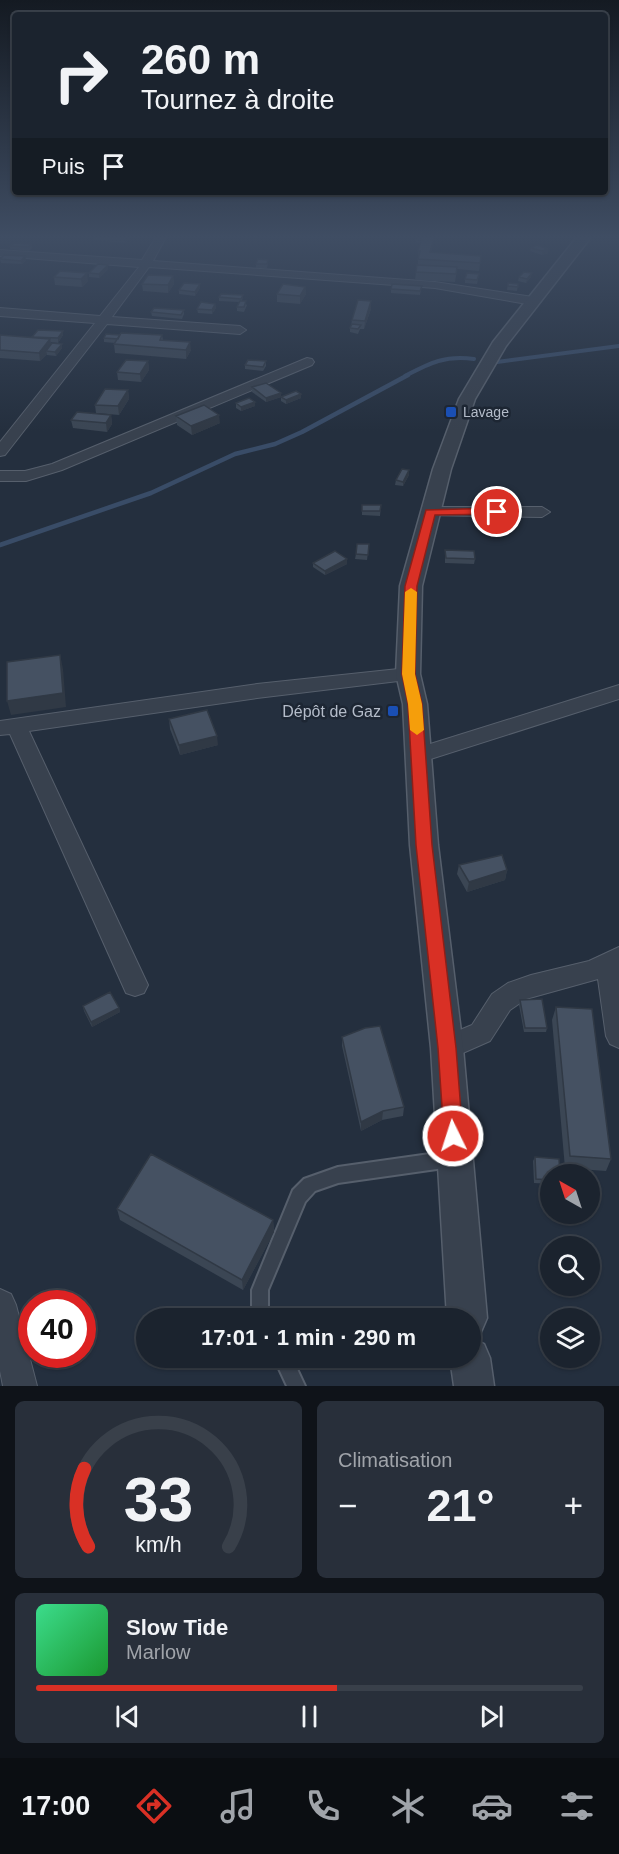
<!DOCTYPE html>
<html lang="fr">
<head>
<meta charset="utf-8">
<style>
	:root { --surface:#1b232e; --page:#282f3a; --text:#f1f3f6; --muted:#a0a4aa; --line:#39404a; --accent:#d93025 }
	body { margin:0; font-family:Arial,sans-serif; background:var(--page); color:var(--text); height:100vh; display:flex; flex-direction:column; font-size:22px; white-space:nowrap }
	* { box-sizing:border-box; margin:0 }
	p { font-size:20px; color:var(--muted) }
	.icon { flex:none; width:33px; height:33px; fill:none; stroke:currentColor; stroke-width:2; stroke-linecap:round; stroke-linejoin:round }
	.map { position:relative; height:1386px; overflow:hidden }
	.side { display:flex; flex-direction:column; gap:15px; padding:15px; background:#0f1319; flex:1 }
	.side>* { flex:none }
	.banner { position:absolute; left:12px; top:12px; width:596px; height:183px; border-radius:6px; box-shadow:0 2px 4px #0004,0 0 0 2px var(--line); background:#1b232e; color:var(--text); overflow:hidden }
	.needle { width:39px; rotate:321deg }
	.fabs { position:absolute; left:540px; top:1164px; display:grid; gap:12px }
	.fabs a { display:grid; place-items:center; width:60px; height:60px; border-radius:50%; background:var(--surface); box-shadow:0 2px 4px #0004,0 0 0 2px var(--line); font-size:30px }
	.speed { position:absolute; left:18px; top:1290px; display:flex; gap:12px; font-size:30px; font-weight:700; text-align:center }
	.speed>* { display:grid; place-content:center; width:78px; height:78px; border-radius:50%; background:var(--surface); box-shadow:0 2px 4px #0004,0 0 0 2px var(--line); line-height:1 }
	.speed .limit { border:9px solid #d22; background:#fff; color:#111 }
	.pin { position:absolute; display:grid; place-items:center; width:51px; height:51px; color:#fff; margin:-26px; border:3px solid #fff; border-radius:50%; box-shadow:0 2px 6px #0007 }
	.me { position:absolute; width:66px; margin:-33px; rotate:356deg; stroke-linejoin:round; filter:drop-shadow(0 0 4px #0008) }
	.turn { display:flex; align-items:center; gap:21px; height:126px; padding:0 30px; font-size:27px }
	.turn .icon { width:78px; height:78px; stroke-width:2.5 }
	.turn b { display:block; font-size:42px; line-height:51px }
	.then { display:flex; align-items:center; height:57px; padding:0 30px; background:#0003; gap:12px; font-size:22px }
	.big { font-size:45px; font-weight:600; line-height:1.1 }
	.side .widget { flex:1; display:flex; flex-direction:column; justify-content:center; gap:9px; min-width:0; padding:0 21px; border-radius:9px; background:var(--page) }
	.side .dial { align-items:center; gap:0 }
	.dial svg { height:156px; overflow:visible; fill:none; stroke:var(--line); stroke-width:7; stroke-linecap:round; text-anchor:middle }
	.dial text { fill:var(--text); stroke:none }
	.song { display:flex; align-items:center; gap:18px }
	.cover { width:72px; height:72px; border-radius:9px; background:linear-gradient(135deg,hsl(150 70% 55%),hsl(130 70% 35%)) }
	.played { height:6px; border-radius:3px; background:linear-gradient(90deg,var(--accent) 55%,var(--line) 55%) }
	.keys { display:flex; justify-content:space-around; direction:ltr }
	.heat { display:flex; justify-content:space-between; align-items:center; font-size:33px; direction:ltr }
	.side .tiles { flex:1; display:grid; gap:15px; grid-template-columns:1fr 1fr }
	.widget:last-child { grid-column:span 2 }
	.trip { position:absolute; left:136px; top:1308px; width:345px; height:60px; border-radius:30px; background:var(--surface); box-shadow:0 2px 4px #0004,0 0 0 2px var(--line); font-weight:600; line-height:60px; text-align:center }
	.tabs { display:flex; height:96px; justify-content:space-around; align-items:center; background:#0b0e12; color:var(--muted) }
	.tabs .icon { width:42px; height:42px }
	.tabs .active { color:var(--accent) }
	.tabs b { font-size:27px; color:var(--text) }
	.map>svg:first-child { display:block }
</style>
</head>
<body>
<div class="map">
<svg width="619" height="1386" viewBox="0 0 619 1386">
	<rect width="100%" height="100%" fill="#242f3e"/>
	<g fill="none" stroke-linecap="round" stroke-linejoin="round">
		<path stroke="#394c67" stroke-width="4" d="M497,362l122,-16
			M405,376c25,-13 40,-21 69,-17"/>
		<path stroke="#394c67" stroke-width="4.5" d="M0,545l151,-52 84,-39 40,-10 27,-12 106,-57"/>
		<g stroke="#565f6c" stroke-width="4">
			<path id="service" d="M451,1151l5,3 3,5 -3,5 -5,3 -113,16 -23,8 -10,11 -37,88v16l5,12h-17l-4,-11v-17l41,-100 11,-11 34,-12z
				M274,1358h18l13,28h-18z"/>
		</g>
		<g stroke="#565f6c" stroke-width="2">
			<path id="minor" d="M156,237h10l-13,24 282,21 98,15 6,4 -6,4 -98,-17 -286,-21 -37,50 128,9 6,4 -6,4 -133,-10 -102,131 -5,1v-14l95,-119 -95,-7v-8l100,8 39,-49 -139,-11v-6l142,10z
				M307,358l5,1 2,3 -2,3 -250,105 -36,11h-26v-10h25l27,-7z
				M430,507h112l8,5 -8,5 -118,-2 -2,-3 2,-3z
				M408,668l7,1 3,5 -3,5 -158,19 -228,33 119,254 -4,8 -9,3 -9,-3 -116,-259 -10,1v-14l257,-37z
				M619,685v14l-201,64 -7,-3 -3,-5 3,-5z
				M619,947v101l-9,-4 -4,-8 -8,-57 -72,20 -16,11 -20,31 -43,19 -9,-3 -4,-9 4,-9 34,-14 20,-31 16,-11 23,-8 58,-14z
				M0,1289l11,5 5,11 21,81h-34l-3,-15z"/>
		</g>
		<g stroke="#565f6c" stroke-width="3">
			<path id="tertiary" d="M577,237h14l-85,109 -31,53 -24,70 -29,117 -2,88 7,30 11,141 25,203 24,270 -6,14 -10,4v-18h-24l-16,-270 -21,-203 -7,-141 -7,-30 4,-88 33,-117 26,-70 34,-57z
				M471,1338l13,6 6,14 4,28h-40l-4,-28h21z"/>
		</g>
		<use href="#service" fill="#38414e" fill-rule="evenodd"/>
		<use href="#minor" fill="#38414e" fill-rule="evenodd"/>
		<use href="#tertiary" fill="#38414e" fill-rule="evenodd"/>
	</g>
	<path fill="#3b4654" d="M94,237h36v1l-5,5 -31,-3z
		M434,237l-3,16 50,3 -2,15 -22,-2 -2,13 -40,-2 1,-8 2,-7v-14l2,-8h-5l1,-4z
		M31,244l1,4 -3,3 -19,-2v-3z
		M531,248l17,1v4l-6,2 -12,-4z
		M25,256l1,4 -4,4 -21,-1 -1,-4z
		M268,263l-1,5h-11v-4z
		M108,269l-9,9 -10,-1v-4z
		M60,271l28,10 -6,6 -27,-2 -1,-8z
		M479,274l-2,10 -12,-1v-4z
		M173,276l1,8 -6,9 -25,-2 -1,-7z
		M519,277h12l-5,6 -8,-2z
		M508,283l10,1 -1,7 -10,-1z
		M422,286l-2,9 -29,-2v-4z
		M305,287l1,7 -6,10 -23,-2v-8z
		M200,288l-5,8 -16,-2v-4z
		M243,295l-1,6 5,4 -3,7 -7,-1v-4l2,-5 -20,-1v-4z
		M371,301v8l-7,20h-4l-2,5 -8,-2v-4l1,-2 1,-6z
		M215,304l1,4 -4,6 -14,-1 -1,-4z
		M184,310v4l-2,5 -30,-3 -1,-4z
		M0,335l33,3 -1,-1 31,-2 -5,8 -7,-1v3l11,-1v4l-6,8 -9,-1v-1l-7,7 -40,-3z
		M162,335l1,5 28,10 -5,9 -71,-6 -1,-9 1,-1 -11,-1v-4z
		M148,361l1,9 -8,12 -23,-2 -1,-8z
		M266,361v5l-3,5 -18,-2v-4z
		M252,387l29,6v4l20,1 -15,6 -5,-3v-4l-15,5 -14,-10z
		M128,390l1,9 -10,16 -23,-2 -1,-8z
		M255,402v4l-14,5 -5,-3v-5z
		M111,415l1,9 -5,8 -34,-4 -2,-8z
		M176,416l44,7 -28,12 -15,-10z
		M409,475l-6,11 -8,-1 1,-5z
		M362,505h19l-1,11 -18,-1z
		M369,544l-2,16 -12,-1 1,-5z
		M445,550l30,9 -1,5 -29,-1z
		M347,559v5l-22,11 -12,-8v-4z
		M169,719l49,26 -38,10 -10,-26z
		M459,865l48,5 -2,10 -38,12 -10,-18z
		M520,1000l27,28 -1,4h-22l-5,-27z
		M83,1006l36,2 1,4 -28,15 -8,-16z
		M556,1007l55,152 -5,12 -41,-3 -13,-148z
		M342,1037l62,70 -1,9 -21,4 -21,11 -19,-85z
		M535,1157l15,17v10l-16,-1 -1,-22z
		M117,1209l156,11 1,12 -31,58 -123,-70z"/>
	<path fill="#303945" d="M125,237h5v1l-5,5z
		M548,249v4l-6,2v-4z
		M25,256l1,4 -4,4 -1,-3z
		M108,265v4l-9,9v-4z
		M87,273l1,8 -6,6 -1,-8z
		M532,273l-1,4 -5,6 1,-4z
		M173,276l1,8 -6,9v-8z
		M200,284v4l-5,8v-4z
		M305,287l1,7 -6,10v-8z
		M371,301v8l-7,20 1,-8z
		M215,304l1,4 -4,6v-4z
		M63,331v4l-5,8v-5z
		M50,339l2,8 -6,4 1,3 -7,7 -1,-8z
		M190,342l1,8 -5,9v-9z
		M62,344v4l-6,8 -1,-4z
		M148,361l1,9 -8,12 -1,-8z
		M128,390l1,9 -10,16 -1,-9z
		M281,393v4l-15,5v-4z
		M301,394v4l-15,6v-4z
		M255,402v4l-14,5v-4z
		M111,415l1,9 -5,8 -1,-9z
		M219,415l1,8 -28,12 -1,-9z
		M409,470v5l-6,11v-4z
		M347,559v5l-22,11v-4z
		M60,655l3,14 3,38 -55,8 -4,-14z
		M217,736l1,9 -38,10 -1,-10z
		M507,870l-2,10 -38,12 2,-10z
		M119,1008l1,4 -28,15 -1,-5z
		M383,1111l-1,9 -21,11v-9z
		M273,1220l1,12 -31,58 -1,-10z"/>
	<path fill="#455162" stroke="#303945" stroke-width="1.5" d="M417,237h5l-1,2h-5z
		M422,237h12l-4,15 51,4 -1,7 -62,-4 2,-8h-2z
		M14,243l17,1 -2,3 -19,-1z
		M537,245l11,4 -6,2 -11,-3z
		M4,255l21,1 -4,5 -21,-2z
		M258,259l10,1 -1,4h-11z
		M98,264l10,1 -9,9 -10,-1z
		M417,265l40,2 -1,7 -40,-2z
		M60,271l27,2 -6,6 -27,-2z
		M524,272l8,1 -5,6 -8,-2z
		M467,273l12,1 -2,6 -12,-1z
		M148,275l25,1 -5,9 -26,-1z
		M184,283l16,1 -5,8 -16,-2z
		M508,283l10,1v3l-10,-1z
		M283,284l22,3 -5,9 -23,-2z
		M392,284l30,2 -2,5 -29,-2z
		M221,294l22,1 -2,4 -22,-2z
		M358,300l13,1 -6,20 -13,-1z
		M240,301h6l-2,6h-7z
		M201,302l14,2 -3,6 -15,-1z
		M154,308l30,2 -3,5 -30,-3z
		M352,324l9,1 -3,4 -8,-1z
		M38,330l25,1 -5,7 -26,-1z
		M121,333l41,2 -2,5 30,2 -4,8 -72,-6z
		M106,334l14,1 -2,4 -14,-1z
		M0,335l50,4 -11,14 -39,-3z
		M52,343l10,1 -7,8 -9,-1z
		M126,360l22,1 -8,13 -23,-2z
		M248,360l18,1 -3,6 -18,-2z
		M266,383l15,10 -15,5 -14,-11z
		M105,389l23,1 -10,16 -23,-1z
		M296,391l5,3 -15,6 -5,-3z
		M249,398l6,4 -14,5 -5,-4z
		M204,405l15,10 -28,11 -15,-10z
		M77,412l34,3 -5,8 -35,-3z
		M402,469l7,1 -6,12 -7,-2z
		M362,505h19l-1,6h-18z
		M357,544h12l-1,11 -12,-1z
		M445,550l29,1 1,8 -29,-1z
		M335,551l12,8 -22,12 -12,-8z
		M60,655l3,38 -56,8v-39z
		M207,710l10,26 -38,9 -10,-26z
		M502,855l5,15 -38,12 -10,-17z
		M110,992l9,16 -28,14 -8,-16z
		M542,999l5,29h-22l-5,-28z
		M556,1007l36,2 19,150 -41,-3z
		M380,1026l24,81 -21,4 -22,11 -19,-85 23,-9z
		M151,1154l122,66 -31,60 -125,-71z
		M535,1157l24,2 1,15h-10v6l-14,-1z"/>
	<linearGradient id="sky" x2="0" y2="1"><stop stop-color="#141a22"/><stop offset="0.55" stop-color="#3f4d63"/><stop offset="1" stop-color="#3f4d63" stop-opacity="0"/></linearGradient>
	<rect width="619" height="431" fill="url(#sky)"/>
	<path fill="#d93025" stroke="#8d1f18" stroke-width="1.5" d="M497,508l6,4 -2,2 -66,1 -18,71 -2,88 7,30 10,141 24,203 7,88 -3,7 -7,3 -7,-3 -2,-7 -6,-88 -22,-203 -8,-141 -6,-30 3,-88 21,-76z"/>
	<path fill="#f59e0b" d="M411,588l6,4 -2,82 7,30 2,26 -7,5 -7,-5 -2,-26 -6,-30 3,-82z"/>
	<g fill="#1a4fb4" stroke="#1d2633" stroke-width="2">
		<rect x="445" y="406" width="12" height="12" rx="3"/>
		<rect x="387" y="705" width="12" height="12" rx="3"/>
	</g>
	<g text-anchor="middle" stroke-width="5" stroke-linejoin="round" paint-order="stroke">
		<g font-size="14" fill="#b4bcc9" stroke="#1d2633" text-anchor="start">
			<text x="463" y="417">Lavage</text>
		</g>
		<g font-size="16" fill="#b4bcc9" stroke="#1d2633" text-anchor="end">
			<text x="381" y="717">Dépôt de Gaz</text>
		</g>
	</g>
</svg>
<div class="fabs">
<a><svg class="needle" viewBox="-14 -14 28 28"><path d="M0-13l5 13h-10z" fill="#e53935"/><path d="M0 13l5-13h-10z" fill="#a0a4aa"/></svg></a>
<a><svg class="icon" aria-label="search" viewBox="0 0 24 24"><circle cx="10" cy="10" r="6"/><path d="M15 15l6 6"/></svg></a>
<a><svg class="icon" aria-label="layers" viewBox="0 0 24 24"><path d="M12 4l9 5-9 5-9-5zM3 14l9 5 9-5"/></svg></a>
</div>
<div class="speed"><div class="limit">40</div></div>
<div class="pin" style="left:497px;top:512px;background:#d93025"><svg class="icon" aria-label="arrive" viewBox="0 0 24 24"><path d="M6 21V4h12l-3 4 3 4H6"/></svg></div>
<svg class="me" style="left:453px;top:1136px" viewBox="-20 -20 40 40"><circle r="17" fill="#d93025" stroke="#fff" stroke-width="3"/><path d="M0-11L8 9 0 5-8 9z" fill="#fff"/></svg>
<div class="trip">17:01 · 1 min · 290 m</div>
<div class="banner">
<div class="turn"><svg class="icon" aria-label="right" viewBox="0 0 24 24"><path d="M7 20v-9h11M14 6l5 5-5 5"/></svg><div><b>260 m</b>Tournez à droite</div></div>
<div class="then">Puis<svg class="icon" aria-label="arrive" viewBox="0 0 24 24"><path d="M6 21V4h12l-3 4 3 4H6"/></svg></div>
</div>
</div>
<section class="side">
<div class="tiles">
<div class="widget dial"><svg viewBox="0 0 100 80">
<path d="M14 69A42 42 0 1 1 86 69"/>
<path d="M14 69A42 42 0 0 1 12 29" stroke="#d93025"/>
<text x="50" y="56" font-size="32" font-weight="700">33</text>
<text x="50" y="72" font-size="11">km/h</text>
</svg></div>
<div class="widget"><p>Climatisation</p>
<div class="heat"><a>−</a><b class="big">21°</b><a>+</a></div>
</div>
<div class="widget">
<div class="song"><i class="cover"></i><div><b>Slow Tide</b><p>Marlow</p></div></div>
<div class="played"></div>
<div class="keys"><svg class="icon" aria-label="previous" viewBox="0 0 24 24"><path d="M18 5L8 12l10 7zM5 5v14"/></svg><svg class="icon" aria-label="pause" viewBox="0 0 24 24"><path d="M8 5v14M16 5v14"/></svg><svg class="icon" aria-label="next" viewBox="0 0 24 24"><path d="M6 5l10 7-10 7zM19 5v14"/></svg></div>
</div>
</div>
</section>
<nav class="tabs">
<b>17:00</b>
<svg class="icon active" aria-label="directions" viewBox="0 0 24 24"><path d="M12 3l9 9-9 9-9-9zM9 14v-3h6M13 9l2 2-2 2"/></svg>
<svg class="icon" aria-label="music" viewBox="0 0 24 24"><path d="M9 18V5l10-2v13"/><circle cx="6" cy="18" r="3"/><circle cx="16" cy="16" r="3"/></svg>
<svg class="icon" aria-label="phone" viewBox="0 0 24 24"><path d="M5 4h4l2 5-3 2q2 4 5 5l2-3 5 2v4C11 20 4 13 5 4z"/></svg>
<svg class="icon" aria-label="climate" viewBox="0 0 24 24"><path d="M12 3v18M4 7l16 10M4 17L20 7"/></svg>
<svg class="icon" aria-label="car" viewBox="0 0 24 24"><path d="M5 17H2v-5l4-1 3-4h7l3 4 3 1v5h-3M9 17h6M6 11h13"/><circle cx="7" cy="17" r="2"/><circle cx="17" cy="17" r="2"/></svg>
<svg class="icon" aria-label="filters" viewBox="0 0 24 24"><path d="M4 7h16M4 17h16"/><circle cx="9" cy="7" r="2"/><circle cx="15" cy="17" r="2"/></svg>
</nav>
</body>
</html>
